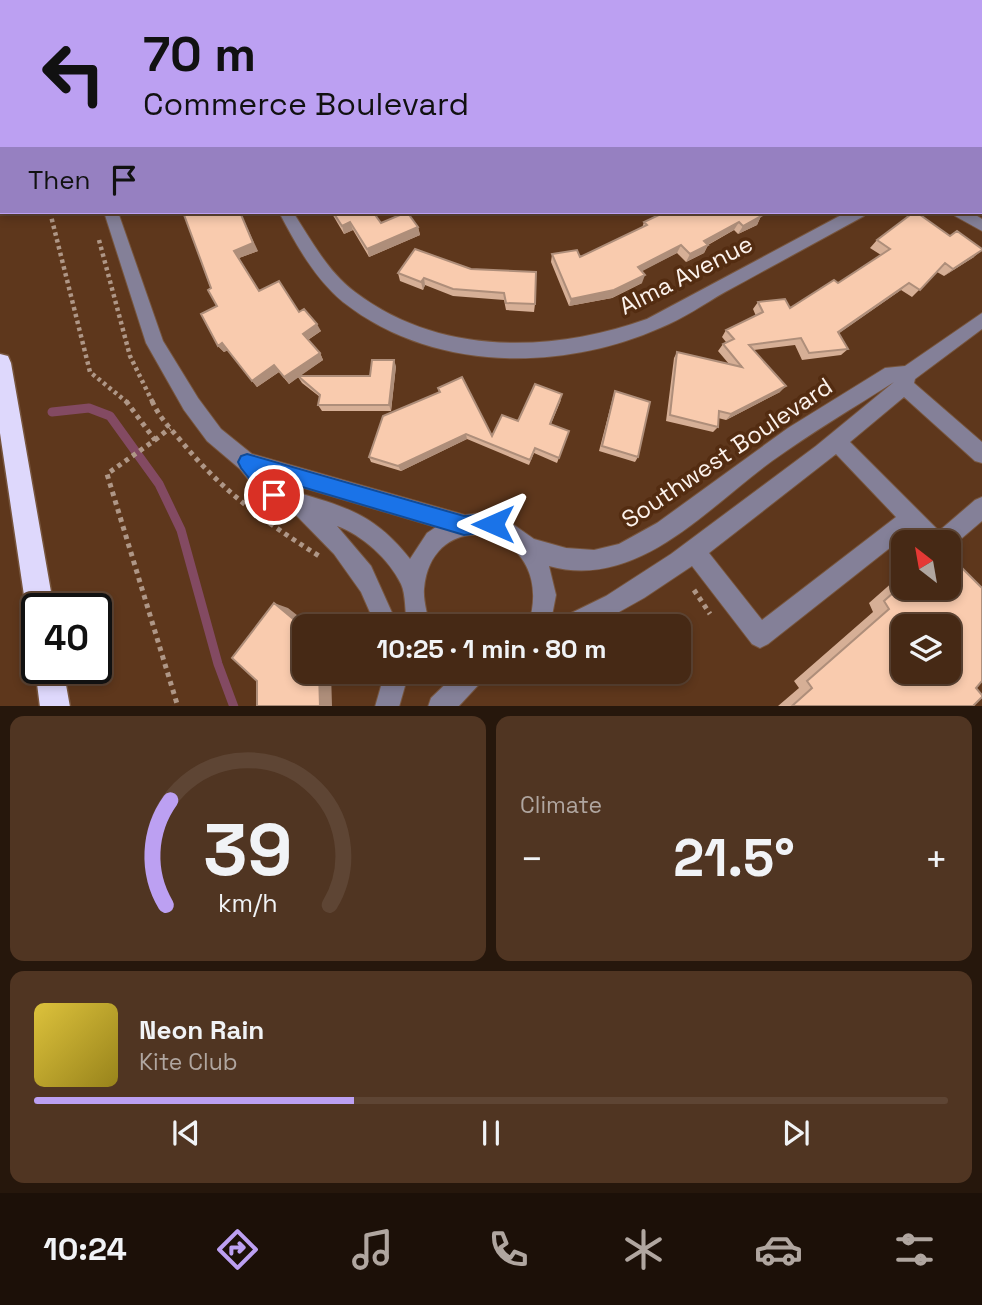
<!DOCTYPE html>
<html lang="en">
<head>
<meta charset="utf-8">
<style>
	:root { --surface:#462915; --page:#503522; --text:#f1f3f6; --muted:#b0a6a0; --line:#5e4534; --accent:#bca0f2 }
	body { margin:0; font-family:"Space Grotesk",sans-serif; background:var(--page); color:var(--text); height:100vh; display:flex; flex-direction:column; font-size:26px; white-space:nowrap }
	* { box-sizing:border-box; margin:0 }
	p { font-size:23px; color:var(--muted) }
	.icon { flex:none; width:38px; height:38px; fill:none; stroke:currentColor; stroke-width:2; stroke-linecap:round; stroke-linejoin:round }
	.map { position:relative; height:706px; overflow:hidden }
	.drawer { display:flex; flex-direction:column; gap:10px; padding:10px; background:#26170c; flex:1 }
	.drawer>* { flex:none }
	.top-card { position:absolute; left:0px; top:0px; width:984px; height:214px; box-shadow:0 4px 10px #0003,0 0 0 2px var(--line); background:#bca0f2; color:#111; overflow:hidden }
	.needle { width:46px; rotate:329deg }
	.buttons { position:absolute; left:891px; top:530px; display:grid; gap:14px }
	.buttons a { display:grid; place-items:center; width:70px; height:70px; border-radius:14px; background:var(--surface); box-shadow:0 4px 10px #0003,0 0 0 2px var(--line); font-size:35px }
	.speed { position:absolute; left:21px; top:593px; display:flex; gap:14px; font-size:35px; font-weight:700; text-align:center }
	.speed>* { display:grid; place-content:center; width:91px; height:91px; border-radius:50%; background:var(--surface); box-shadow:0 4px 10px #0003,0 0 0 2px var(--line); line-height:1 }
	.speed .limit { border:4px solid #111; border-radius:10px; background:#fff; color:#111 }
	.pin { position:absolute; display:grid; place-items:center; width:60px; height:60px; color:#fff; margin:-30px; border:4px solid #fff; border-radius:50%; box-shadow:0 2px 7px #0007 }
	.me { position:absolute; width:77px; margin:-38px; rotate:270deg; stroke-linejoin:round; filter:drop-shadow(0 0 5px #0008) }
	.turn { display:flex; align-items:center; gap:24px; height:147px; padding:0 28px; font-size:32px }
	.turn .icon { width:91px; height:91px; stroke-width:2.5 }
	.turn b { display:block; font-size:49px; line-height:60px }
	.then { display:flex; align-items:center; height:66px; padding:0 28px; background:#0003; gap:14px; font-size:26px }
	.big { font-size:52px; font-weight:700; line-height:1.1 }
	.drawer .widget { flex:1; display:flex; flex-direction:column; justify-content:center; gap:10px; min-width:0; padding:0 24px; border-radius:14px; background:var(--page) }
	.drawer .dial { align-items:center; gap:0 }
	.dial svg { height:182px; overflow:visible; fill:none; stroke:var(--line); stroke-width:7; stroke-linecap:round; text-anchor:middle }
	.dial text { fill:var(--text); stroke:none }
	.song { display:flex; align-items:center; gap:21px }
	.cover { width:84px; height:84px; border-radius:10px; background:linear-gradient(135deg,hsl(50 70% 55%),hsl(50 70% 35%)) }
	.played { height:7px; border-radius:4px; background:linear-gradient(90deg,var(--accent) 35%,var(--line) 35%) }
	.keys { display:flex; justify-content:space-around; direction:ltr }
	.heat { display:flex; justify-content:space-between; align-items:center; font-size:38px; direction:ltr }
	.drawer .tiles { flex:1; display:grid; gap:10px; grid-template-columns:1fr 1fr }
	.widget:last-child { grid-column:span 2 }
	.trip { position:absolute; left:292px; top:614px; width:399px; height:70px; border-radius:14px; background:var(--surface); box-shadow:0 4px 10px #0003,0 0 0 2px var(--line); font-weight:700; line-height:70px; text-align:center }
	.tab-bar { display:flex; height:112px; justify-content:space-around; align-items:center; background:#1c1008; color:var(--muted) }
	.tab-bar .icon { width:49px; height:49px }
	.tab-bar .selected { color:var(--accent) }
	.tab-bar b { font-size:32px; color:var(--text) }
	.map>svg:first-child { display:block }
</style>
</head>
<body>
<div class="map">
<svg width="982" height="707" viewBox="0 0 982 707">
	<rect width="100%" height="100%" fill="#5e371c"/>
	<g fill="none" stroke-linecap="round" stroke-linejoin="round">
		<path stroke="#834a62" stroke-width="9" d="M52,412l37,-4 21,8 49,68 22,46 37,134 16,43"/>
		<g stroke="#77553d" stroke-width="2">
			<path id="minor" d="M33,0h10l1,2h-10z
				M159,0h10l1,2h-10z
				M312,0h15l-16,2z
				M920,0h13l-14,2z
				M104,212h14l45,129 35,57 23,31 31,25 213,61 15,-2 24,5 30,21 32,9 28,2 25,-6 38,-21 131,-95 97,-60 20,-2 77,-53v16l-67,50 -1,4 68,59v21l-7,-2 -71,-64 -54,45 89,89 36,-31 7,-3v24l-34,29v-8h-27l-11,-10 -142,112 -8,4 -8,-4 -60,-78 -48,32 -50,28h-36l3,-8 45,-22 65,-42 145,-108 78,-64c-41,26 -83,51 -122,79 -65,47 -135,130 -223,105l7,29 -6,31h-22c32,-98 -96,-127 -104,-37 -1,12 4,26 5,37h-22c-2,-12 -1,-32 -6,-42 -12,-25 -39,-49 -64,-58l34,40 27,60h-22l-15,-34 -27,-38 -42,-43 -25,-9 -27,-33 -33,-28 -23,-31 -38,-67zM836,454l60,63 -134,103 -53,-67zM274,479l162,48 -9,6 -17,26c-40,-51 -72,-53 -130,-72z
				M279,212h14c18,28 35,60 62,80 84,64 197,61 292,27l200,-107h19l-2,4c-46,25 -93,51 -139,76 -21,12 -42,27 -65,36 -100,44 -228,44 -317,-26 -28,-23 -48,-59 -64,-90z
				M953,212h18l11,7v12l-27,-15z
				M385,672h24l-10,35h-24z
				M458,672h29l-4,8 -25,27h-30l3,-9z"/>
		</g>
		<g stroke="#77553d" stroke-width="3">
			<path id="highway" d="M0,354l8,2 3,7 43,246h-17v12l-7,-2 -4,-10 -26,-176z
				M37,663v5h26l7,39h-30l-5,-39z"/>
		</g>
		<path stroke="#af9787" stroke-width="2.5" stroke-dasharray="2.5 2.5" stroke-linecap="butt" d="M0,23l2,7"/>
		<path stroke="#af9787" stroke-width="4.5" stroke-dasharray="3.5 3.5" stroke-linecap="butt" d="M50,212l40,160 38,31
			M99,240l31,116 23,47"/>
		<path stroke="#af9787" stroke-width="5" stroke-dasharray="4.5 4.5" stroke-linecap="butt" d="M126,401l29,39 -48,34 71,233
			M152,401c7,16 18,27 29,40 42,51 83,80 138,115
			M155,440l15,-12
			M694,590l16,24"/>
		<use href="#minor" fill="#848098" fill-rule="evenodd"/>
		<use href="#highway" fill="#ded8fc" fill-rule="evenodd"/>
	</g>
	<path fill="#d6af96" d="M603,0h271l-5,2 -213,-2 -15,2h-37z
		M183,212l75,39 -19,7 20,33 40,21 22,19 -13,9 12,13 3,7 -24,16h71l26,-10 -5,45h-69l-4,-6 2,-8 -18,-14 -4,-6 -9,7 -10,-12 -22,15 -29,-37 -4,2 -6,-6 -1,-40z
		M331,212h42l8,11 37,4 2,8 -51,22 -16,-27 -9,4z
		M761,216l-4,9 -19,9 -4,-4 -26,15 -4,8 -18,9 -9,-9 -36,18 1,12 -30,15 -43,8 -18,-44 1,-8 28,3 62,-29 2,-6z
		M877,240l97,17 -30,19 -7,-4 -25,25 -11,-7 -62,43 9,16 -7,6 -39,5 -7,-15 -41,5 26,42 -54,28 -8,-2v9l-5,5 -47,-11 8,-63 3,-6 52,12 -11,-13 5,-7 3,-2 -4,-5 4,-7 30,-14 -3,-7 5,-7 32,6 48,-25 43,-28 -11,-7z
		M415,249l120,55 -1,8 -28,-2 -2,-10 -51,-4 -28,-11 -2,5 -23,-9 -2,-8z
		M438,388l54,48 26,-15 43,-21 -10,24 18,7 -12,32 -23,-10 -5,12 -62,-26 -66,32 -30,-9 -2,-5 70,-65z
		M615,391l23,66 -3,5 -36,-11 14,-54z
		M903,573v15l73,100 -3,18h-195l21,-18 -5,-7 79,-69 -4,-9z"/>
	<path fill="#ae8e7a" d="M202,0h11v2l-15,-1z
		M238,0h30l-6,2h-23z
		M542,0h25l-5,2h-25z
		M858,0h16l-5,2h-15z
		M240,212l18,39 -19,7 -5,-7z
		M761,216l-4,9 -19,9 5,-8z
		M350,222l3,8 -9,4 -2,-8z
		M739,222l-5,8 -34,19 4,-8z
		M418,227l2,8 -51,22 -2,-8z
		M681,245l-4,8 -42,22 3,-8z
		M708,245l-4,8 -18,9 4,-8z
		M982,250l-8,7 -30,19 9,-7z
		M645,275l-3,8 -30,15 -43,8 2,-7z
		M424,278l1,7 -2,5 -2,-8z
		M909,283l-8,7 -70,49 7,-7z
		M317,324l4,7 -15,10 -3,-7z
		M222,343l6,7 -4,2 -6,-6z
		M320,353l3,7 -34,24 -5,-7z
		M394,360l2,6 -5,45 -2,-6z
		M274,365l5,7 -22,15 -5,-6z
		M786,386l-6,6 -54,28 5,-6z
		M466,434l1,5 -66,32 -3,-5z
		M274,603l14,5 23,18h-7v2z
		M319,672h12l1,34h-12z"/>
	<path fill="#f9cbae" stroke="#ae8e7a" stroke-width="2" fill-rule="evenodd" d="M78,0h53l1,2h-53z
		M213,0h27l3,2h-29z
		M333,0h209l-5,2h-207z
		M656,0h202l-4,2h-202z
		M967,0h15v100v-98h-19z
		M183,212h57l13,31 -19,8 25,40 20,-10 20,31 5,-3 13,15 -14,10 17,19 -36,24 -10,-12 -22,16 -30,-38 -4,3 -17,-32 16,-8 -9,-16 3,-2z
		M333,212h40l8,11 26,-11 11,15 -51,22 -17,-27 -8,4z
		M665,212h91l5,4 -18,10 -4,-4 -35,19 4,4 -18,9 -9,-9 -43,22 7,8 -31,15 -43,9 -19,-45 25,-4 3,7 67,-32 -3,-3z
		M914,212h2l34,24 7,-5 25,18v1l-29,19 -8,-6 -25,27 -11,-7 -71,49 10,17 -39,4 -8,-15 -52,7 37,41 -55,28 -12,-3 -1,16 -48,-12 7,-63 65,15 -19,-23 11,-5 -8,-9 37,-18 -5,-10 27,-3 5,9 44,-28 4,3 52,-34 -13,-9z
		M415,249l56,20 65,3 -1,32 -29,-1 -2,-10 -51,-4 -29,-11 -3,4 -23,-9z
		M372,360h22l-5,45h-71l2,-10 -22,-19h72z
		M462,377l30,59 10,-21 16,6 17,-37 27,10 -12,30 19,7 -10,27 -24,-10 -5,12 -64,-26 -68,32 -29,-9 14,-41 57,-24 -2,-4z
		M615,391l35,11 -12,55 -36,-11z
		M948,554l34,34v93l-6,7 6,7v2l-9,9h-181l20,-18 -5,-7 82,-72 -5,-8 19,-17v4h45zM903,626h45v46h-45z
		M274,603l30,25v44h15l1,34h-63v-25l-25,-23z"/>
	<path fill="#1a73e8" stroke="#114b97" stroke-width="2" d="M247,454l217,62 29,-2 7,3 2,7 -2,7 -36,4 -192,-57 11,17 -3,6 -6,3 -7,-3 -26,-33 -3,-6 3,-6z"/>
	<g text-anchor="middle" stroke-width="7" stroke-linejoin="round" paint-order="stroke">
		<g font-size="24" fill="#fcf2ec" stroke="#532c11">
			<text transform="translate(686 275) rotate(-27)" y="8">Alma Avenue</text>
			<text transform="translate(727 453) rotate(-34)" y="8">Southwest Boulevard</text>
		</g>
	</g>
</svg>
<div class="buttons">
<a><svg class="needle" viewBox="-14 -14 28 28"><path d="M0-13l5 13h-10z" fill="#e53935"/><path d="M0 13l5-13h-10z" fill="#b0a6a0"/></svg></a>
<a><svg class="icon" aria-label="layers" viewBox="0 0 24 24"><path d="M12 4l9 5-9 5-9-5zM3 14l9 5 9-5"/></svg></a>
</div>
<div class="speed"><div class="limit">40</div></div>
<div class="pin" style="left:274px;top:495px;background:#d93025"><svg class="icon" aria-label="arrive" viewBox="0 0 24 24"><path d="M6 21V4h12l-3 4 3 4H6"/></svg></div>
<svg class="me" style="left:493px;top:524px" viewBox="-20 -20 40 40"><path d="M0-17L14 15 0 8-14 15z" fill="#1a73e8" stroke="#fff" stroke-width="4"/></svg>
<div class="trip">10:25 · 1 min · 80 m</div>
<div class="top-card">
<div class="turn"><svg class="icon" aria-label="left" viewBox="0 0 24 24"><path d="M17 20v-9H6M10 6l-5 5 5 5"/></svg><div><b>70 m</b>Commerce Boulevard</div></div>
<div class="then">Then<svg class="icon" aria-label="arrive" viewBox="0 0 24 24"><path d="M6 21V4h12l-3 4 3 4H6"/></svg></div>
</div>
</div>
<section class="drawer">
<div class="tiles">
<div class="widget dial"><svg viewBox="0 0 100 80">
<path d="M14 69A42 42 0 1 1 86 69"/>
<path d="M14 69A42 42 0 0 1 16 23" stroke="#bca0f2"/>
<text x="50" y="56" font-size="32" font-weight="700">39</text>
<text x="50" y="72" font-size="11">km/h</text>
</svg></div>
<div class="widget"><p>Climate</p>
<div class="heat"><a>−</a><b class="big">21.5°</b><a>+</a></div>
</div>
<div class="widget">
<div class="song"><i class="cover"></i><div><b>Neon Rain</b><p>Kite Club</p></div></div>
<div class="played"></div>
<div class="keys"><svg class="icon" aria-label="previous" viewBox="0 0 24 24"><path d="M18 5L8 12l10 7zM5 5v14"/></svg><svg class="icon" aria-label="pause" viewBox="0 0 24 24"><path d="M8 5v14M16 5v14"/></svg><svg class="icon" aria-label="next" viewBox="0 0 24 24"><path d="M6 5l10 7-10 7zM19 5v14"/></svg></div>
</div>
</div>
</section>
<nav class="tab-bar">
<b>10:24</b>
<svg class="icon selected" aria-label="directions" viewBox="0 0 24 24"><path d="M12 3l9 9-9 9-9-9zM9 14v-3h6M13 9l2 2-2 2"/></svg>
<svg class="icon" aria-label="music" viewBox="0 0 24 24"><path d="M9 18V5l10-2v13"/><circle cx="6" cy="18" r="3"/><circle cx="16" cy="16" r="3"/></svg>
<svg class="icon" aria-label="phone" viewBox="0 0 24 24"><path d="M5 4h4l2 5-3 2q2 4 5 5l2-3 5 2v4C11 20 4 13 5 4z"/></svg>
<svg class="icon" aria-label="climate" viewBox="0 0 24 24"><path d="M12 3v18M4 7l16 10M4 17L20 7"/></svg>
<svg class="icon" aria-label="car" viewBox="0 0 24 24"><path d="M5 17H2v-5l4-1 3-4h7l3 4 3 1v5h-3M9 17h6M6 11h13"/><circle cx="7" cy="17" r="2"/><circle cx="17" cy="17" r="2"/></svg>
<svg class="icon" aria-label="filters" viewBox="0 0 24 24"><path d="M4 7h16M4 17h16"/><circle cx="9" cy="7" r="2"/><circle cx="15" cy="17" r="2"/></svg>
</nav>
</body>
</html>
